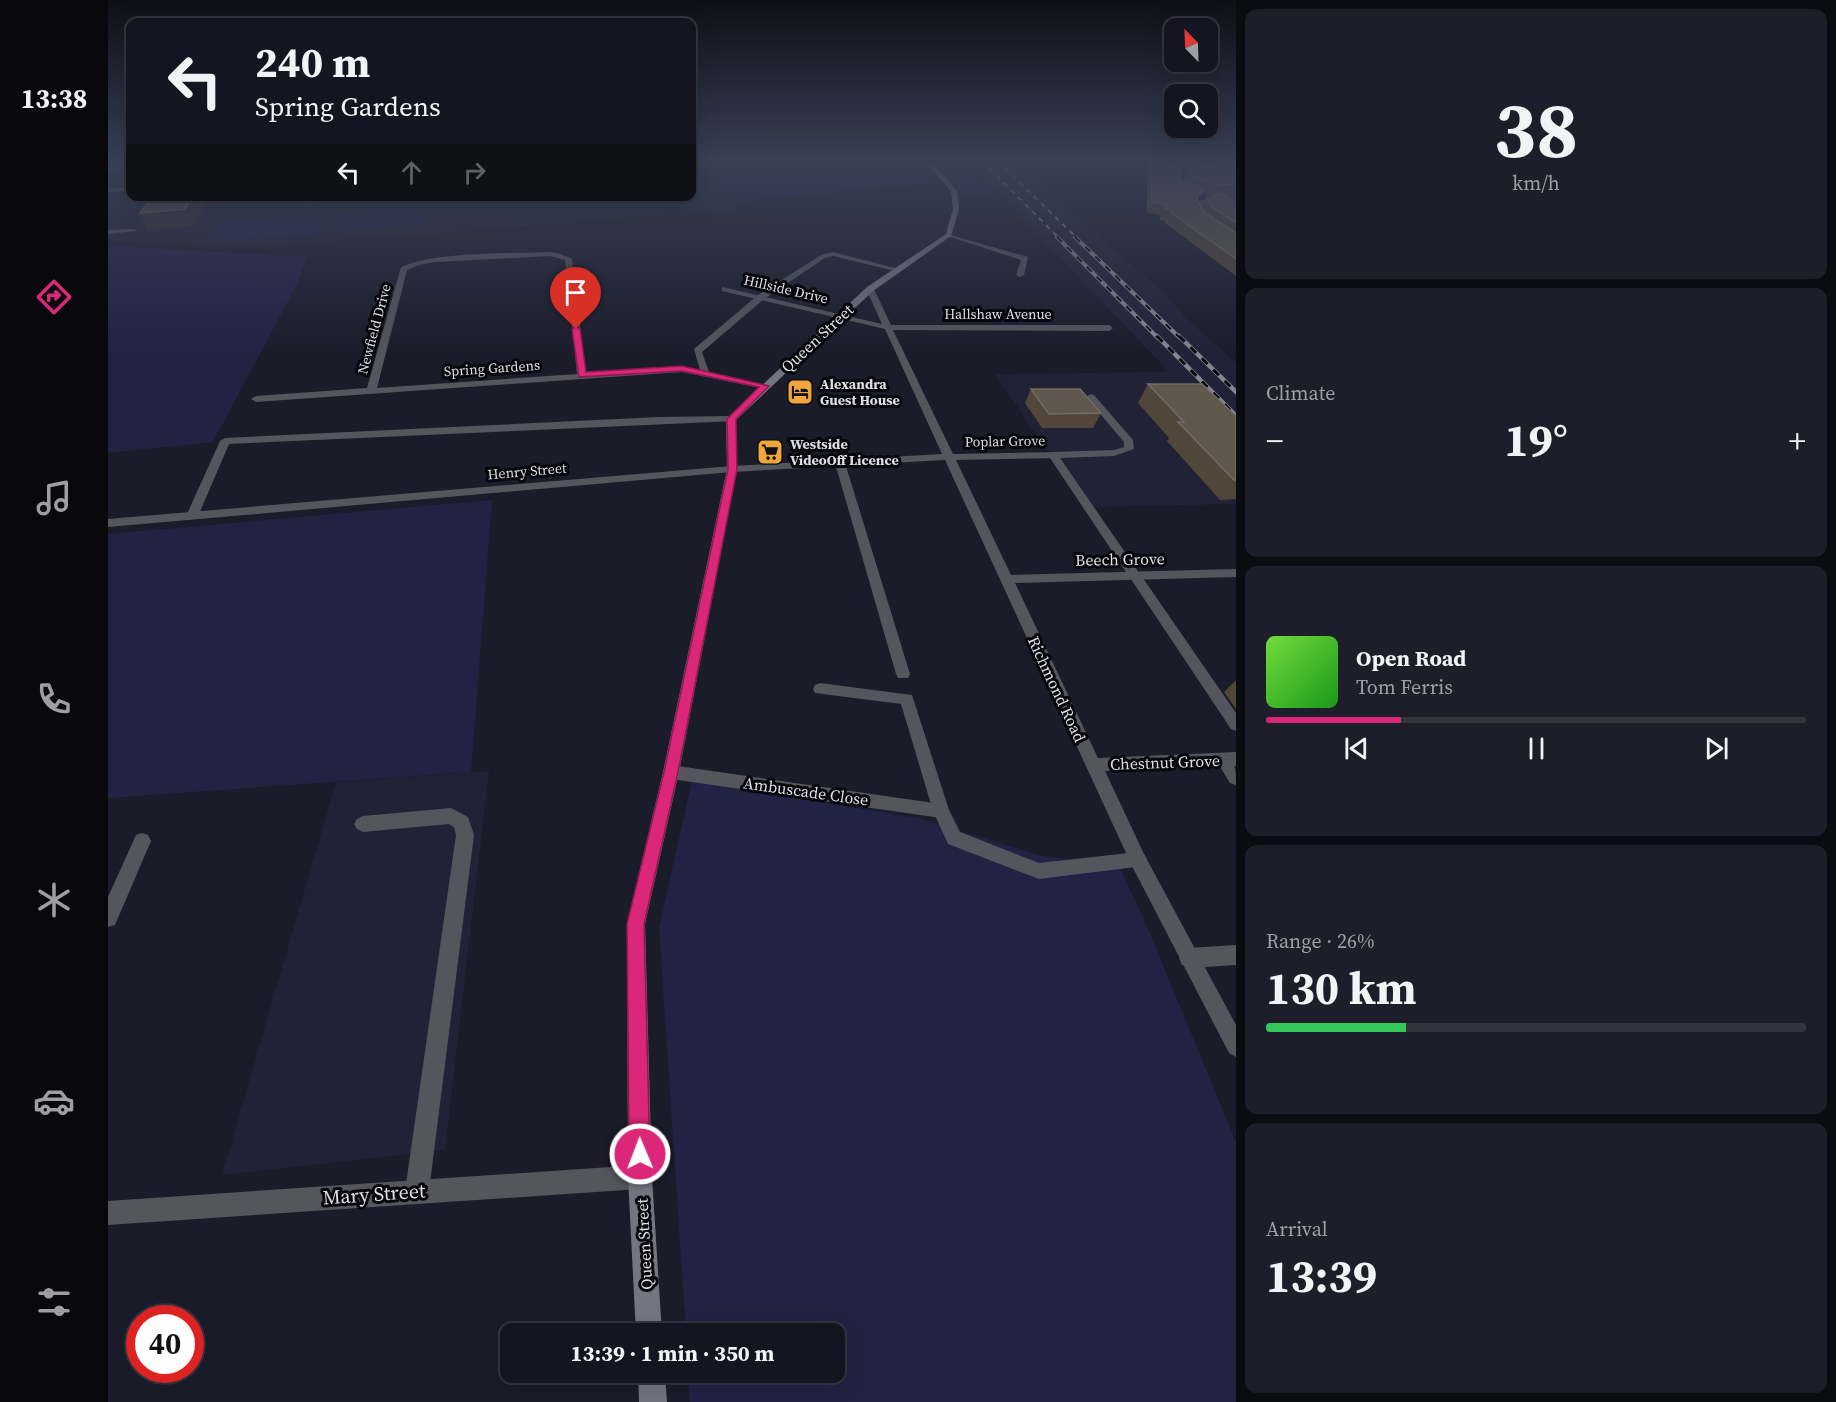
<!DOCTYPE html>
<html lang="en">
<head>
<meta charset="utf-8">
<style>
	:root { --surface:#141520; --page:#1d1e29; --text:#f1f3f6; --muted:#9d9fa5; --line:#33343e; --accent:#db2777 }
	body { margin:0; font-family:"Source Serif 4",serif; background:var(--page); color:var(--text); height:100vh; display:flex; flex-direction:column; font-size:22px; white-space:nowrap }
	* { box-sizing:border-box; margin:0 }
	p { font-size:20px; color:var(--muted) }
	.icon { flex:none; width:33px; height:33px; fill:none; stroke:currentColor; stroke-width:2; stroke-linecap:round; stroke-linejoin:round }
	.map { position:relative; flex:1; overflow:hidden }
	.panel { display:flex; flex-direction:column; gap:9px; padding:9px; background:#0b0c12; width:600px }
	.panel>* { flex:none }
	.hud { position:absolute; left:18px; top:18px; width:570px; height:183px; border-radius:12px; box-shadow:0 6px 24px #0002,0 0 0 2px var(--line); background:#141520; color:var(--text); overflow:hidden }
	.needle { width:39px; rotate:337deg }
	.buttons { position:absolute; left:1056px; top:18px; display:grid; gap:12px }
	.buttons a { display:grid; place-items:center; width:54px; height:54px; border-radius:12px; background:var(--surface); box-shadow:0 6px 24px #0002,0 0 0 2px var(--line); font-size:30px }
	.speed { position:absolute; left:18px; top:1305px; display:flex; gap:12px; font-size:30px; font-weight:700; text-align:center }
	.speed>* { display:grid; place-content:center; width:78px; height:78px; border-radius:50%; background:var(--surface); box-shadow:0 6px 24px #0002,0 0 0 2px var(--line); line-height:1 }
	.speed .limit { border:9px solid #d22; background:#fff; color:#111 }
	.pin { position:absolute; display:grid; place-items:center; width:51px; height:51px; color:#fff; margin:-62px -26px; border-radius:50% 50% 50% 0; rotate:-45deg; box-shadow:0 0 6px #0007 }
	.pin .icon { rotate:45deg }
	.me { position:absolute; width:66px; margin:-33px; rotate:359deg; stroke-linejoin:round; filter:drop-shadow(0 0 4px #0008) }
	.turn { display:flex; align-items:center; gap:21px; height:126px; padding:0 30px; font-size:27px }
	.turn .icon { width:78px; height:78px; stroke-width:2.5 }
	.turn b { display:block; font-size:42px; line-height:51px }
	.lanes { display:flex; align-items:center; height:57px; padding:0 30px; background:#0003; justify-content:center; gap:30px; direction:ltr }
	.lanes .off { opacity:.35 }
	.big { font-size:45px; font-weight:700; line-height:1.1 }
	.panel .widget { flex:1; display:flex; flex-direction:column; justify-content:center; gap:9px; min-width:0; padding:0 21px; border-radius:12px; background:var(--page) }
	.panel .dial { align-items:center; gap:0 }
	.dial b { font-size:78px; line-height:1 }
	.song { display:flex; align-items:center; gap:18px }
	.cover { width:72px; height:72px; border-radius:9px; background:linear-gradient(135deg,hsl(100 70% 55%),hsl(120 70% 35%)) }
	.played { height:6px; border-radius:3px; background:linear-gradient(90deg,var(--accent) 25%,var(--line) 25%) }
	.keys { display:flex; justify-content:space-around; direction:ltr }
	.heat { display:flex; justify-content:space-between; align-items:center; font-size:33px; direction:ltr }
	.charge { height:9px; border-radius:4px; background:linear-gradient(90deg,#34c759 26%,var(--line) 0) }
	.trip { position:absolute; left:392px; top:1323px; width:345px; height:60px; border-radius:12px; background:var(--surface); box-shadow:0 6px 24px #0002,0 0 0 2px var(--line); font-weight:700; line-height:60px; text-align:center }
	main { display:flex; flex:1; min-height:0 }
	.tabs { display:flex; flex-direction:column; width:108px; justify-content:space-around; align-items:center; background:#08080d; color:var(--muted) }
	.tabs .icon { width:42px; height:42px }
	.tabs .selected { color:var(--accent) }
	.tabs b { font-size:27px; color:var(--text) }
	.map>svg:first-child { display:block }
</style>
</head>
<body>
<main>
<nav class="tabs">
<b>13:38</b>
<svg class="icon selected" aria-label="directions" viewBox="0 0 24 24"><path d="M12 3l9 9-9 9-9-9zM9 14v-3h6M13 9l2 2-2 2"/></svg>
<svg class="icon" aria-label="music" viewBox="0 0 24 24"><path d="M9 18V5l10-2v13"/><circle cx="6" cy="18" r="3"/><circle cx="16" cy="16" r="3"/></svg>
<svg class="icon" aria-label="phone" viewBox="0 0 24 24"><path d="M5 4h4l2 5-3 2q2 4 5 5l2-3 5 2v4C11 20 4 13 5 4z"/></svg>
<svg class="icon" aria-label="climate" viewBox="0 0 24 24"><path d="M12 3v18M4 7l16 10M4 17L20 7"/></svg>
<svg class="icon" aria-label="car" viewBox="0 0 24 24"><path d="M5 17H2v-5l4-1 3-4h7l3 4 3 1v5h-3M9 17h6M6 11h13"/><circle cx="7" cy="17" r="2"/><circle cx="17" cy="17" r="2"/></svg>
<svg class="icon" aria-label="filters" viewBox="0 0 24 24"><path d="M4 7h16M4 17h16"/><circle cx="9" cy="7" r="2"/><circle cx="15" cy="17" r="2"/></svg>
</nav>
<div class="map">
<svg width="1128" height="1402" viewBox="0 0 1128 1402">
	<rect width="100%" height="100%" fill="#1b1c2a"/>
	<path fill="#212236" d="M584,158h26l3,21 16,31 -488,37 -141,-7v-58l22,-7v21h562z
		M854,158h53l48,48 102,87 19,23 52,47v141l-147,3 -47,-64 -47,-69 174,-2 -163,-171z
		M381,771l-44,379 -223,25 114,-393z"/>
	<path fill="#222245" d="M610,158h193l26,24 -203,20 -13,-23z
		M815,158h34l37,37 -39,-1z
		M317,206l1,18 -25,2 1,-18z
		M290,208l-1,19 -31,2 3,-19z
		M258,211l-3,18 -31,3 5,-19z
		M217,214l-7,21 -112,7 14,-21z
		M0,246l199,11 -11,29 -83,156 -105,11z
		M384,500l-21,272 -363,26v-264z
		M584,781l226,37 124,38 77,10 27,58 90,218v260h-546l-2,-29 146,-1v-38l-148,-1 -27,-406z"/>
	<g fill="none" stroke-linecap="round" stroke-linejoin="round">
		<path fill="#54555d" fill-rule="evenodd" d="M22,187v4l-22,1v-4z
			M0,230l26,-1 3,2 -29,3z
			M839,234l81,23 -4,18 -4,2 -4,-2 5,-15 -74,-24z
			M725,252l70,18 -4,2 -66,-16 -8,2 -61,41 -62,53 7,20 -8,2 -7,-25 64,-54 63,-40z
			M983,394l3,1 39,45 1,9 -20,7 -54,2 176,255v18l-5,-2 -183,-274 5,-3 61,-2 10,-3v-5l-38,-45z
			M623,416l5,3 -1,2 -506,23 -30,70 -6,4 -6,-4 33,-73 5,-3 434,-21z
			M732,460l5,3 65,211 -2,4h-10l-2,-4 -61,-211z
			M712,683l92,12 37,115 11,22 79,31 99,-11 6,2 3,6 -3,6 -105,13 -91,-35 -15,-33 -32,-107 -86,-11 -2,-4 2,-4z
			M1116,753c12,5 12,19 12,32l-6,-2 -14,-23 2,-5z
			M343,808l17,9 6,18 -45,356 -4,8 -8,4 -8,-4 -4,-8 51,-356 -2,-8 -5,-3 -86,8 -6,-3 -3,-5 3,-5 6,-3z
			M1128,945v20l-47,3 -7,-3 -3,-7 3,-7 7,-3z"/>
		<path fill="#54555d" fill-rule="evenodd" d="M1128,196v4l-28,2 -8,5 -1,3 6,10 31,21v5l-35,-24 -8,-12c5,-16 29,-13 43,-14z
			M442,252l11,2 11,5 14,114 96,-7 88,20 -5,3 -83,-17 -426,30 -5,-3 5,-3 111,-8 34,-121c37,-16 107,-13 149,-15zM442,256l15,4 12,114 -200,14 30,-118 12,-5 16,-3z
			M614,287l160,37 -16,-35 4,-2 4,2 17,36h218l4,3 -4,3 -216,-1 60,124 108,-2 5,3 -5,3 -105,2 55,115 225,-6v8l-221,6 83,175 138,-6v14l-131,5 39,83 92,171v32l-7,-4 -97,-187 -187,-406 -213,12 -624,55v-8l624,-53 210,-12 -57,-125 -163,-38z
			M563,765l270,39 6,2 2,5 -2,5 -6,2 -270,-39 -6,-2 -2,-5 2,-5z
			M34,833l6,2 3,6 -36,84 -7,2v-30l28,-62z
			M532,1165l8,4 4,8 -4,8 -8,4 -532,36v-24z"/>
		<path fill="#737581" fill-rule="evenodd" d="M813,158h6l17,17 13,16 2,18 -8,27 -78,55 -137,129 1,49 -58,303 -34,152 7,253 10,157h-26l-8,-157 -1,-253 36,-152 64,-303 -1,-50 141,-132 79,-53 7,-25 -2,-18z
			M530,1372h27l2,30h-28z"/>
		<g stroke="#858692" stroke-width="2">
			<path id="rail-far2" d="M871,158l80,80
				M886,158l83,80"/>
		</g>
		<g stroke="#858692" stroke-width="4">
			<path id="rail-far1" d="M949,237l101,101
				M967,237l105,101"/>
		</g>
		<g stroke="#858692" stroke-width="4.5">
			<path id="rail" d="M1049,336l79,80
				M1071,336l57,56"/>
		</g>
		<use href="#rail-far2" stroke="#07070d" stroke-width="1.5" stroke-dasharray="5" stroke-linecap="butt"/>
		<use href="#rail-far1" stroke="#07070d" stroke-width="2" stroke-dasharray="7" stroke-linecap="butt"/>
		<use href="#rail" stroke="#07070d" stroke-width="3" stroke-dasharray="8" stroke-linecap="butt"/>
	</g>
	<path fill="#51463a" fill-rule="evenodd" d="M0,158h22v34l-3,-7 -19,3z
		M1050,158h78v118l-71,-53v-2l-5,-1v-5l-13,-2v-42l4,-10zM1071,162l4,4 2,15 -4,-2 -3,-16zM1093,193l7,3 6,-1 -7,3 -5,10 -4,-8z
		M1040,384l88,32v83l-16,1 -53,-59 2,-3 -31,-35z
		M923,389l70,24 -8,15h-51l-17,-25z
		M1128,680v29l-12,-17z"/>
	<path fill="#352f2c" d="M14,169l4,8h-3l4,8 -19,3v-17z
		M85,196h18l-18,31 -45,3 -8,-17z
		M196,196h52l-2,4 -47,5z"/>
	<path fill="#60574d" stroke="#736c65" stroke-width="1.5" d="M2,158h20v20l-7,-1 1,-6 -2,-2 -14,2v-11z
		M1050,158h20l3,21 22,11 -7,8 9,15 31,20v26l-66,-47v-2l-4,-1 -1,-5 -13,-2 -1,-41z
		M1080,158h48v26l-22,1 -23,-9z
		M1113,193l15,10v20l-24,-16 -5,-9z
		M44,196h41l-8,13 -45,4z
		M1040,384h54l34,32v64h-2l-56,-58h6z
		M923,389h49l21,24 -52,1z"/>
	<linearGradient id="sky" x2="0" y2="1"><stop stop-color="#0f0f17"/><stop offset="0.45" stop-color="#394055"/><stop offset="1" stop-color="#394055" stop-opacity="0"/></linearGradient>
	<rect width="1128" height="355" fill="url(#sky)"/>
	<path fill="#db2777" stroke="#8e194d" stroke-width="1.5" d="M468,326l4,3 6,43 96,-6 87,20 -33,33 1,50 -59,303 -34,152 6,230 -3,8 -7,3 -8,-3 -3,-8 -2,-230 37,-152 64,-303 -1,-50 32,-32 -77,-16 -103,6 -7,-48z"/>
	<defs>
		<g id="hotel-square" transform="scale(1.35)"><rect x="-9" y="-9" width="18" height="18" rx="4" fill="#efa73d" stroke="#07070d"/><path d="M-6-4.5h1.5V1H6V5H4.5V3h-9V5H-6ZM-4 0a1.8 1.8 0 1 1 3.6 0ZM.5 0V-2.5h3Q6-2.5 6 0Z" fill="#111"/></g>
		<g id="supermarket-square" transform="scale(1.35)"><rect x="-9" y="-9" width="18" height="18" rx="4" fill="#efa73d" stroke="#07070d"/><path d="M-6-5.5h2.5l.6 2H6L4.5 2H-2.5L-4.4-4H-6ZM-1.5 3.2a1.3 1.3 0 1 0 .1 0ZM3 3.2a1.3 1.3 0 1 0 .1 0Z" fill="#111"/></g>
	</defs>
	<g fill-rule="evenodd">
		<use href="#hotel-square" x="692" y="392"/>
		<use href="#supermarket-square" x="662" y="452"/>
	</g>
	<g text-anchor="middle" stroke-width="6" stroke-linejoin="round" paint-order="stroke">
		<g font-size="14" fill="#dddee8" stroke="#07070d">
			<text transform="translate(678 289) rotate(13)" y="5">Hillside Drive</text>
			<text x="890" y="319">Hallshaw Avenue</text>
			<text transform="translate(266 329) rotate(-75)" y="5">Newfield Drive</text>
			<text transform="translate(384 368) rotate(-4)" y="5">Spring Gardens</text>
			<text transform="translate(897 441) rotate(-1)" y="5">Poplar Grove</text>
			<text transform="translate(419 471) rotate(-5)" y="5">Henry Street</text>
		</g>
		<g font-size="14" font-weight="bold" fill="#dddee8" stroke="#07070d" text-anchor="start">
			<text x="712" y="389">Alexandra<tspan x="712" dy="16">Guest House</tspan></text>
			<text x="682" y="449">Westside<tspan x="682" dy="16">VideoOff Licence</tspan></text>
		</g>
		<g font-size="16" fill="#dddee8" stroke="#07070d">
			<text transform="translate(709 338) rotate(-43)" y="6">Queen Street</text>
			<text transform="translate(1012 559) rotate(-1)" y="6">Beech Grove</text>
			<text transform="translate(949 689) rotate(65)" y="6">Richmond Road</text>
			<text transform="translate(1057 762) rotate(-2)" y="6">Chestnut Grove</text>
			<text transform="translate(698 791) rotate(8)" y="6">Ambuscade Close</text>
			<text transform="translate(536 1244) rotate(-93)" y="6">Queen Street</text>
		</g>
		<g font-size="20" fill="#dddee8" stroke="#07070d">
			<text transform="translate(266 1194) rotate(-4)" y="7">Mary Street</text>
		</g>
	</g>
</svg>
<div class="buttons">
<a><svg class="needle" viewBox="-14 -14 28 28"><path d="M0-13l5 13h-10z" fill="#e53935"/><path d="M0 13l5-13h-10z" fill="#9d9fa5"/></svg></a>
<a><svg class="icon" aria-label="search" viewBox="0 0 24 24"><circle cx="10" cy="10" r="6"/><path d="M15 15l6 6"/></svg></a>
</div>
<div class="speed"><div class="limit">40</div></div>
<div class="pin" style="left:468px;top:329px;background:#d93025"><svg class="icon" aria-label="arrive" viewBox="0 0 24 24"><path d="M6 21V4h12l-3 4 3 4H6"/></svg></div>
<svg class="me" style="left:532px;top:1154px" viewBox="-20 -20 40 40"><circle r="17" fill="#db2777" stroke="#fff" stroke-width="3"/><path d="M0-11L8 9 0 5-8 9z" fill="#fff"/></svg>
<div class="trip">13:39 · 1 min · 350 m</div>
<div class="hud">
<div class="turn"><svg class="icon" aria-label="left" viewBox="0 0 24 24"><path d="M17 20v-9H6M10 6l-5 5 5 5"/></svg><div><b>240 m</b>Spring Gardens</div></div>
<div class="lanes"><svg class="icon" aria-label="left" viewBox="0 0 24 24"><path d="M17 20v-9H6M10 6l-5 5 5 5"/></svg><svg class="icon off" aria-label="ahead" viewBox="0 0 24 24"><path d="M12 20V5M6 11l6-6 6 6"/></svg><svg class="icon off" aria-label="right" viewBox="0 0 24 24"><path d="M7 20v-9h11M14 6l5 5-5 5"/></svg></div>
</div>
</div>
<section class="panel">
<div class="widget dial"><b>38</b><p>km/h</p></div>
<div class="widget"><p>Climate</p>
<div class="heat"><a>−</a><b class="big">19°</b><a>+</a></div>
</div>
<div class="widget">
<div class="song"><i class="cover"></i><div><b>Open Road</b><p>Tom Ferris</p></div></div>
<div class="played"></div>
<div class="keys"><svg class="icon" aria-label="previous" viewBox="0 0 24 24"><path d="M18 5L8 12l10 7zM5 5v14"/></svg><svg class="icon" aria-label="pause" viewBox="0 0 24 24"><path d="M8 5v14M16 5v14"/></svg><svg class="icon" aria-label="next" viewBox="0 0 24 24"><path d="M6 5l10 7-10 7zM19 5v14"/></svg></div>
</div>
<div class="widget"><p>Range · 26%</p><b class="big">130 km</b><div class="charge"></div></div>
<div class="widget"><p>Arrival</p><b class="big">13:39</b></div>
</section>
</main>
</body>
</html>
